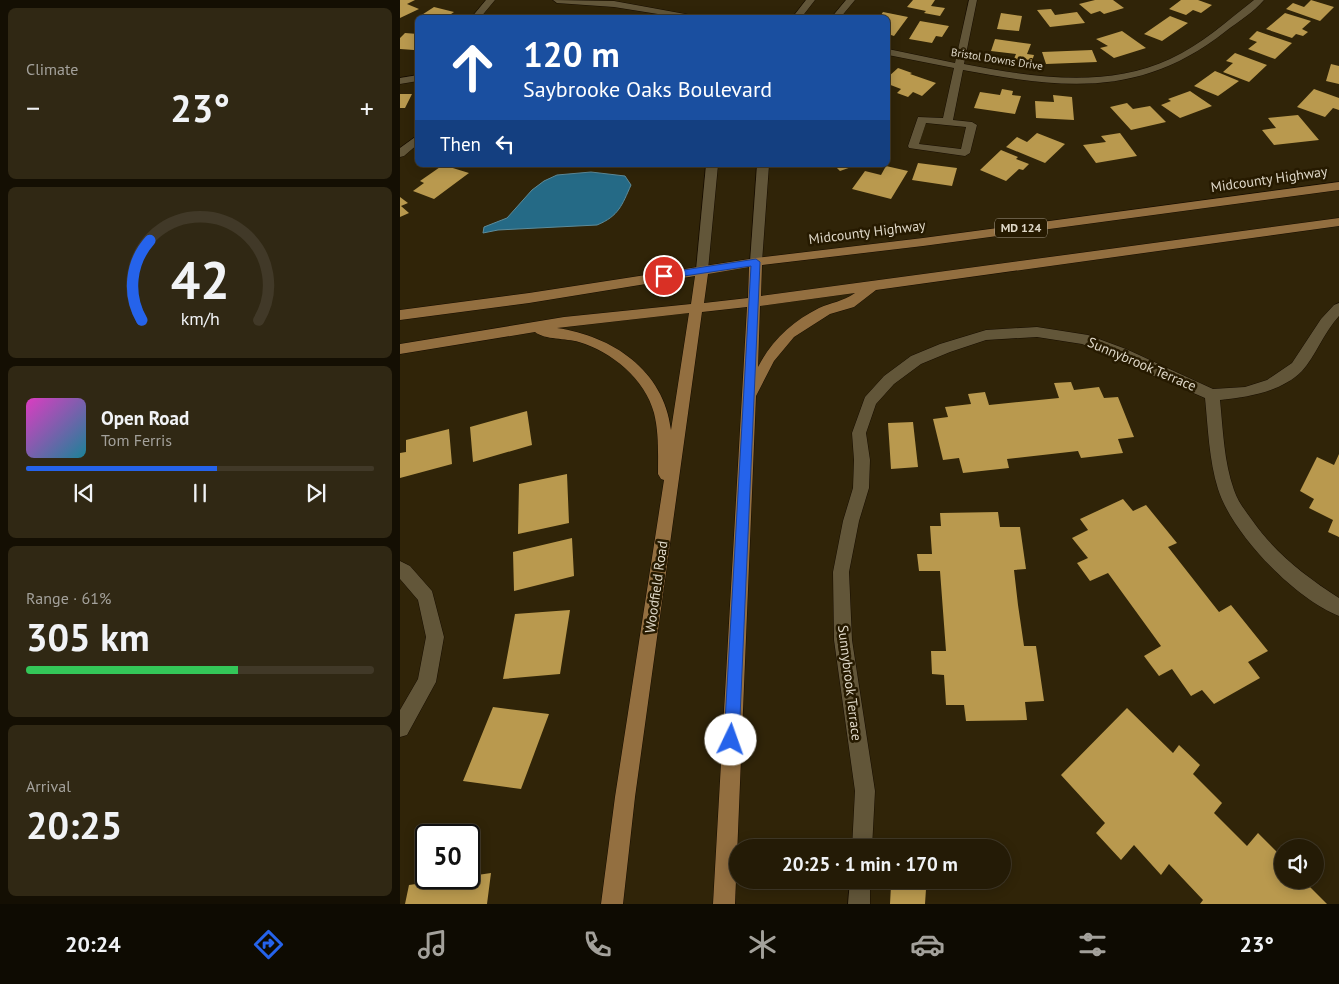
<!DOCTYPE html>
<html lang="en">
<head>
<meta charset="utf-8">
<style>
	:root { --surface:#241b06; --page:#302814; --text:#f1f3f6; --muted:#a3a19b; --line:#413928; --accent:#2563eb }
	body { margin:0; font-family:"PT Sans",sans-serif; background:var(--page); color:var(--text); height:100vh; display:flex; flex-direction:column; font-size:19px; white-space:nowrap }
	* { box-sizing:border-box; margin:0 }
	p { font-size:16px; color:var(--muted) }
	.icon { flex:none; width:28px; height:28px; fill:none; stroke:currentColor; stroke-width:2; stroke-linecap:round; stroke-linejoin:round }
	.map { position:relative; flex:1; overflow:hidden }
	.side { display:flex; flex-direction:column; gap:8px; padding:8px; background:#140f03; width:400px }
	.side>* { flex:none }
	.hud { position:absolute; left:15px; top:15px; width:475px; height:152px; border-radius:8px; box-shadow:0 2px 12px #0003,0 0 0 1px var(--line); background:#1a4fa0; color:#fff; overflow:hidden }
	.fabs { position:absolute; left:874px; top:839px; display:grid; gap:10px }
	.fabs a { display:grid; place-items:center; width:50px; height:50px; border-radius:50%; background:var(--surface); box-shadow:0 2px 12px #0003,0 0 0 1px var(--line); font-size:25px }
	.speed { position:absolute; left:15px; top:824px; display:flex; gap:10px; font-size:25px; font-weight:700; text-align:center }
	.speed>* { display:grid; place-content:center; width:65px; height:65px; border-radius:50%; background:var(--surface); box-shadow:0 2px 12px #0003,0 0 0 1px var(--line); line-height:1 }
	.speed .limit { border:2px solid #111; border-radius:8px; background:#fff; color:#111 }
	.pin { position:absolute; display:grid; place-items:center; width:42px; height:42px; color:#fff; margin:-21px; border:2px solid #fff; border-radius:50%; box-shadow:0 1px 5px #0007 }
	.me { position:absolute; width:55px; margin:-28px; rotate:3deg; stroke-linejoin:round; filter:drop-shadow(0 0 4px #0008) }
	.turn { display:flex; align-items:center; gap:18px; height:105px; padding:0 25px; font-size:22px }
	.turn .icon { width:65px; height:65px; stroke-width:2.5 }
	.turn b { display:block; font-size:35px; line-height:42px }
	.then { display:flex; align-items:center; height:48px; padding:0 25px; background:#0003; gap:10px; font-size:19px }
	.big { font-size:38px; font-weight:700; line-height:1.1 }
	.side .tile { flex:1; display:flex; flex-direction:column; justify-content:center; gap:8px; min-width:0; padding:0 18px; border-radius:8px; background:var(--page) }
	.side .dial { align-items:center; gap:0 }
	.dial svg { height:130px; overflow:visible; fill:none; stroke:var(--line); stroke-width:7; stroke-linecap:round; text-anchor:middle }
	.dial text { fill:var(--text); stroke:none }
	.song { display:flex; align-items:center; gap:15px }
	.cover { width:60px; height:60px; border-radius:8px; background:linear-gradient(135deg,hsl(310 70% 55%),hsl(190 70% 35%)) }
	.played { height:5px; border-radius:2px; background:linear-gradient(90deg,var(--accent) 55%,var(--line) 55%) }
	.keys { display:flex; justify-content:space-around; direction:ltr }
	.heat { display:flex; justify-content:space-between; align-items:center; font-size:28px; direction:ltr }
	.charge { height:8px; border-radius:4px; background:linear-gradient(90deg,#34c759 61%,var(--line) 0) }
	.trip { position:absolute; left:329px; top:839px; width:282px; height:50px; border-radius:25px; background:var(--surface); box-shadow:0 2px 12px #0003,0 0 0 1px var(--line); font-weight:700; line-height:50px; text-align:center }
	.tabs { display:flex; height:80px; justify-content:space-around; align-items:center; background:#0e0b02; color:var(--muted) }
	.tabs .icon { width:35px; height:35px }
	.tabs .current { color:var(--accent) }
	.tabs b { font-size:22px; color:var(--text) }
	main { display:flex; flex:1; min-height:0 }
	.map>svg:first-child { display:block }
</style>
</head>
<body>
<main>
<section class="side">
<div class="tile"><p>Climate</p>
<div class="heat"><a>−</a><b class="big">23°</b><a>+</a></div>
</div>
<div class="tile dial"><svg viewBox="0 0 100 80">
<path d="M14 69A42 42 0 1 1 86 69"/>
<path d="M14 69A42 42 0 0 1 19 20" stroke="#2563eb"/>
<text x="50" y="56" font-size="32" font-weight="700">42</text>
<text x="50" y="72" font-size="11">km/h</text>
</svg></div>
<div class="tile">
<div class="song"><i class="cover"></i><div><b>Open Road</b><p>Tom Ferris</p></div></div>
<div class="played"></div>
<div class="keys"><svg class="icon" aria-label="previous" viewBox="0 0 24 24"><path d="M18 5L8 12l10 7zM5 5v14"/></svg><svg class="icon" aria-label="pause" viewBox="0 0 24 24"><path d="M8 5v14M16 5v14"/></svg><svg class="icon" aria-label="next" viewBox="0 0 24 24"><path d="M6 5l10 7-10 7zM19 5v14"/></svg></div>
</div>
<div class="tile"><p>Range · 61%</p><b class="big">305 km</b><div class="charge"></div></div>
<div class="tile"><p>Arrival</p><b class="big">20:25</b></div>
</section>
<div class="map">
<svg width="939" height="904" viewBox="0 0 939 904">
	<rect width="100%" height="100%" fill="#302408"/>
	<path fill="#256a86" stroke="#5d8b9a" d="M191,172l34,4 6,9c-9,20 -12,31 -34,40l-99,5 -15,3 1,-6 23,-9 25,-28 12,-9 13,-6z"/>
	<path fill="#b9994e" d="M0,0h15l-8,4 12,5 -19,9z
		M513,0h22l-4,6 14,2 -5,8 -16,-3 2,-2 -19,-4z
		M695,0h18l11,8 -20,6 -4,-3 -9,3 -12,-10z
		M781,0h17l14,5 -11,8 -8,-3 -7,5 -17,-6z
		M911,0l23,7 -14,14 -34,-12 7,-6 11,4z
		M34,7l20,5 -9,6h-28z
		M651,9l4,6 22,-3 8,11 -35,4 -13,-17z
		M483,12l25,5 -14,19 -6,-2v-16h-9z
		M601,13l21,3 -3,15 -22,-2z
		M885,13l26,8 -9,8 6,3 -5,4 -7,-2 -4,4 -26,-9z
		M129,14l23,2v2h-26z
		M770,16l18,7 -26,18 -18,-7z
		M520,21l29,5 -7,11 -6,-1 -4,7 -23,-4z
		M722,31l24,17 -32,10 -14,-10 8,-2 -12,-7z
		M857,31l35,12 -17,16 -27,-10 9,-7 -8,-3z
		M5,33l13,1v13l-4,3 -14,-1v-11z
		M595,39l36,5 -4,10 7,1 -3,9 -18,-3 3,-7 -25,-3z
		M692,50l5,12 -51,2 -4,-12z
		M835,53l32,12 -18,17 -26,-10 10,-9 -7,-2z
		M931,64l8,2v18l-13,-3z
		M498,68l14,5 -2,1 26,9 -14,13 -9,-4 -5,5 -11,-4 4,-4 -13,-5v-7z
		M815,71l24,10 -21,15 -24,-10z
		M602,89l11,2 -1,4 9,1 -6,18 -41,-6 6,-16 20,3z
		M914,89l25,9v12l-6,-2 -8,9 -28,-10z
		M790,91l22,15 -32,12 -19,-13 10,-4 -3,-2z
		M0,94h12l-7,14h-5z
		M653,95l19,2 2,23 -38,-2 -1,-17 19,1z
		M727,103l6,6 17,-3 16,16 -35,8 -21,-23z
		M898,115l21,25 -45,5 -12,-15 14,-2 -8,-10z
		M637,133l28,11 -20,19 -39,-16 11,-10 10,5z
		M720,133l17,23 -41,7 -13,-18 23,-3 -5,-6z
		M601,150l17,7 -2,2 13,5 -6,6 -4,-1 -13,12 -26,-11z
		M518,163l39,5 -5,18 -40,-6z
		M43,165l26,8 -35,26 -21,-8 11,-8 -4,-2z
		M434,165h23l-17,6z
		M486,166l22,5 -17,28 -39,-10 13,-18 16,4z
		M0,197l8,6 -7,3 8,7 -9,4z
		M671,382l3,8 25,-3 5,11 14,-1 16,40 -16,2 5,14 -42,5 -3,-7 -71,8 2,9 -46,5 -4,-15 -16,2 -10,-41 15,-2 -3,-10 26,-3 -3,-10 17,-2 4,13 70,-7 -5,-15z
		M127,411l5,34 -59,17 -3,-35z
		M513,422l5,45 -27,2 -3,-46z
		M49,429l3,35 -52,14v-25l6,-1v-12z
		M939,454v83l-11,-5 5,-12 -24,-12 5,-9 -14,-8 17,-34 17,8z
		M167,474l2,49 -51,11 1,-50z
		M723,499l10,12 13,-6 31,38 -9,4 51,65 12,-7 37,46 -20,11 12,16 -46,26 -12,-14 -11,6 -19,-27 -13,7 -15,-20 17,-10 -53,-73 -18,8 -13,-18 11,-5 -16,-20 16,-8 -8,-11z
		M598,512l2,15h20l6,42 -12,1 4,35 6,41h12l8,55 -19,1 2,18 -61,1 -2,-16h-18l-2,-30 -12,-1 -1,-23h15l-6,-80h-21l-2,-17h15l-2,-28h11l-1,-13z
		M172,538l2,38 -60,15 -1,-39z
		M170,610l-10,64 -57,5 12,-65z
		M93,707l56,7 -28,75 -58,-8z
		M727,708l46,45 6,-8 21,20 -7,9 29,29 -8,10 33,33 11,-13 24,24v23h28l-3,4 20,20h-127l3,-4 -34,-36 -8,11 -27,-30 -13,15 -25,-27 9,-10 -44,-48z
		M91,873l-4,31h-82l4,-19z
		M491,885l35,4 -1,15h-35z"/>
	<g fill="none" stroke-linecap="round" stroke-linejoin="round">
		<g stroke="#170d00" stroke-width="1">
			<path id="minor" d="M86,0h9l-15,18h-9z
				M153,0l61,1 93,17h-24l-69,-11 -57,-4z
				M406,0h9l-14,18h-9z
				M446,0h9l-15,18h-9z
				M569,0h8l-13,64c67,13 142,25 206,-5 31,-14 57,-38 84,-59h10c-10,12 -25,21 -38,31 -85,67 -162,58 -263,39l-10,50 19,2 5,3 -7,28 -5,3 -56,-8 -1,-2 10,-29 25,1 11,-50 -66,-13v-6l67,14zM526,123l40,4 -5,22 -42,-5z
				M18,75v6l-18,3v-6z
				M18,135v9l-14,12 -4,1v-9z
				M306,165h12l-10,105 -6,4 -6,-4z
				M357,165h12l-7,97 -6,4 -6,-4z
				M939,303v13c-15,16 -24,41 -37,55 -21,21 -54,26 -82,29 3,30 4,62 14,90 4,12 11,20 18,30 23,33 53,56 87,78v18c-44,-17 -107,-82 -121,-127 -9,-29 -10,-61 -13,-91l-58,-25 -31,-16 -34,-13 -45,-7 -51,3 -36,12 -29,12 -27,20 -18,20 -10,29 4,27 -1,28 -10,33 -10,51 3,68 23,151 -3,57h-20l3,-57 -21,-151 -1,-68 10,-51 10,-33 1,-28 -2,-27 13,-36 19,-21 27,-20 29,-12 46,-14 51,-3 51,8 38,14 87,40 32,-2 22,-7 25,-17 29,-44 13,-14z
				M0,561l10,5 22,25 12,46 -8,45 -29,53 -7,2v-27l18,-31 8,-42 -8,-37 -18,-21z
				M450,880h20v24h-22z"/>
		</g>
		<g stroke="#170d00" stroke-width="1">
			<path id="major" d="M939,182v8l-416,56 -161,19 -1,31 578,-78v8l-463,64 -22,17 -24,7 -36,23 -20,24 -18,35 -21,508h-22l34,-597 -45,5 -67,485 -12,107h-22l14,-107 49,-317 -3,-1 -3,-5c0,-20 1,-41 -4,-61 -9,-34 -42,-61 -75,-71 -13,-4 -34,-2 -44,-10l-135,22v-10l164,-27 127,-13 4,-28 -166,27 -129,17v-10l129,-17 227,-35 167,-20zM349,267l-1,31 -44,5 4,-29zM455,293c-13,9 -23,9 -36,15 -26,13 -48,33 -61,59l2,-61zM289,313l-18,117c-7,-60 -59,-94 -114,-102z"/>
		</g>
		<use href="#minor" fill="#625639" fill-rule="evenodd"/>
		<use href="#major" fill="#936f40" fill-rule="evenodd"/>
	</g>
	<path fill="#2563eb" stroke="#184099" d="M356,259l4,3 -21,478 -3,6 -5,2 -5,-2 -2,-6 27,-474 -87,13 -5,-3 5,-3z"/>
	<g text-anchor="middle" stroke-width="5" stroke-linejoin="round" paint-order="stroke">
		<g font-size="11" fill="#dfd8c8" stroke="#261a00">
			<text transform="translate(597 59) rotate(9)" y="4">Bristol Downs Drive</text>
		</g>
		<rect fill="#261a00" stroke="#a89f8c" stroke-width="1" x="595" y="218.5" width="52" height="19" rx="4"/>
		<g font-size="12" font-weight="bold" fill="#dfd8c8">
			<text x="621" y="232">MD 124</text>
		</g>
		<g font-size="14" fill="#dfd8c8" stroke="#261a00">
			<text transform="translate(869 179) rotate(-8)" y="5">Midcounty Highway</text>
			<text transform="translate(467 232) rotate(-7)" y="5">Midcounty Highway</text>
			<text transform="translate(742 364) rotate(23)" y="5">Sunnybrook Terrace</text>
			<text transform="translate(256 587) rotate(-82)" y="5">Woodfield Road</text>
			<text transform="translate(450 683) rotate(83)" y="5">Sunnybrook Terrace</text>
		</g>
	</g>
</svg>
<div class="fabs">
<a><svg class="icon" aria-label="sound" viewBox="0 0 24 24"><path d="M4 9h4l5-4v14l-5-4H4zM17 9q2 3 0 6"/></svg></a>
</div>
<div class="speed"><div class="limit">50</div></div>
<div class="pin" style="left:264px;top:276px;background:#d93025"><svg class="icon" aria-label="arrive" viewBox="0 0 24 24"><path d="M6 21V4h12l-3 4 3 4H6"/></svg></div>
<svg class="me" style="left:331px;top:740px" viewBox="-20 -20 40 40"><circle r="19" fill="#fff"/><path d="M0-13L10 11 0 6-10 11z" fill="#2563eb"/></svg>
<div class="trip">20:25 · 1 min · 170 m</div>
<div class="hud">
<div class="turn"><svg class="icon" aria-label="ahead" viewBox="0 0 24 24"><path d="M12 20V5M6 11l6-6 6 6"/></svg><div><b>120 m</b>Saybrooke Oaks Boulevard</div></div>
<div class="then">Then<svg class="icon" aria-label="left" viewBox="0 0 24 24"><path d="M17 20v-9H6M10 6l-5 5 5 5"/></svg></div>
</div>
</div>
</main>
<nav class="tabs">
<b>20:24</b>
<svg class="icon current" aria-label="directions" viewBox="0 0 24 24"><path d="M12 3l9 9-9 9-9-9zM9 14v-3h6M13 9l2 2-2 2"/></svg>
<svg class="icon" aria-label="music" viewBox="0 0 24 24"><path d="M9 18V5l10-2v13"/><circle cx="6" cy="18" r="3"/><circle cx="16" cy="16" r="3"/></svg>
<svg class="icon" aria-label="phone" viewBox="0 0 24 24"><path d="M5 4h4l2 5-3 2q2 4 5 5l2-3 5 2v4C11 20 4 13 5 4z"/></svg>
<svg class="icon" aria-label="climate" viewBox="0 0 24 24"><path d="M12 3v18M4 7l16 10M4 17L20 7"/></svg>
<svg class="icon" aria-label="car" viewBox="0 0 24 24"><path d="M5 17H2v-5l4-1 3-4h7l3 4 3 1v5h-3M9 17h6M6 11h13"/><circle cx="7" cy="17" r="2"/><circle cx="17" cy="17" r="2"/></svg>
<svg class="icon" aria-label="filters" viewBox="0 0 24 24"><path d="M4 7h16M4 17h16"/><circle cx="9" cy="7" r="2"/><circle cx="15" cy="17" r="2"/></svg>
<b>23°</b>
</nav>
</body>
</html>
